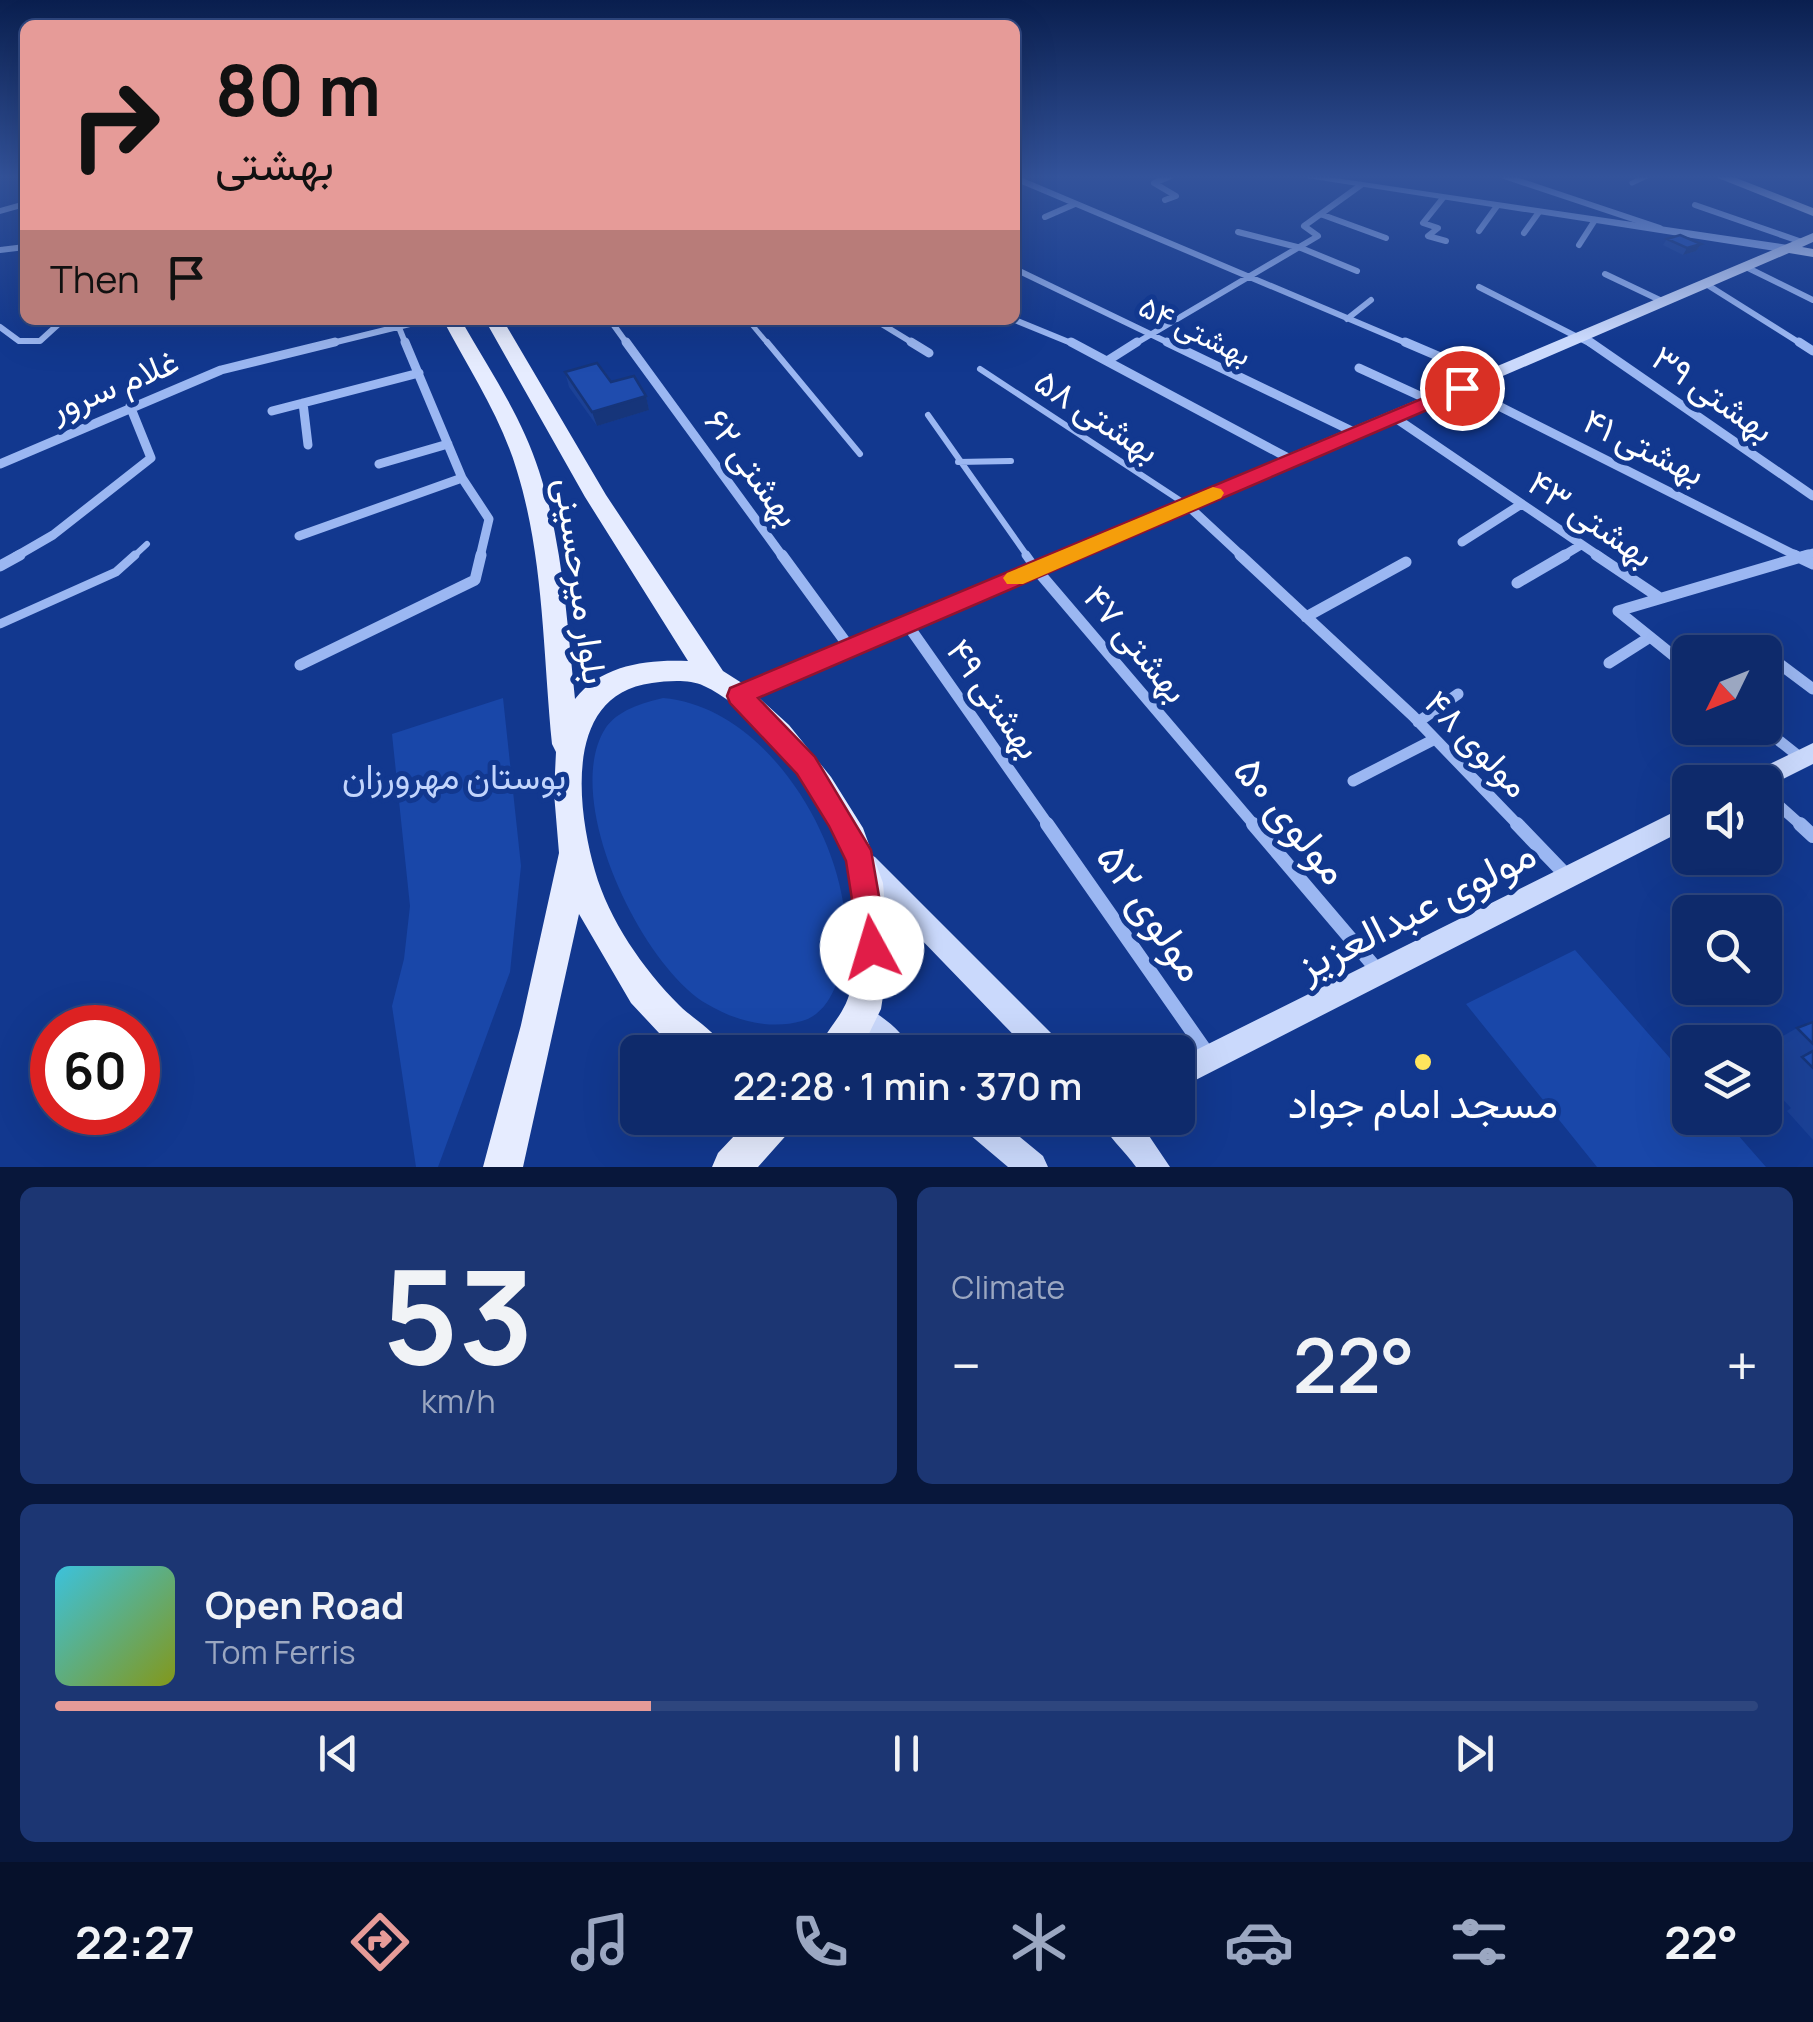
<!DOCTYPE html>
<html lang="en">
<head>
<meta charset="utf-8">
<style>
	:root { --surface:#0e2a6b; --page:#1c3673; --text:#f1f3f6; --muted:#9ba7c1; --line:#2e467e; --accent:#e69b98 }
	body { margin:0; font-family:Manrope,Vazirmatn,sans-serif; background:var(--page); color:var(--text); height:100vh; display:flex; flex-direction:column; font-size:38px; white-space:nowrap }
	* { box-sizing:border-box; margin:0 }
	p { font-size:32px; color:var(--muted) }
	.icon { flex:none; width:55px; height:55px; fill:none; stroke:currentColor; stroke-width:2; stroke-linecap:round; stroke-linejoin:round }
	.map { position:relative; height:1167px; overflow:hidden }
	.sheet { display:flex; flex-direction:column; gap:20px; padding:20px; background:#08173b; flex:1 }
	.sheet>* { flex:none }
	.hud { position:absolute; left:20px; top:20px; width:1000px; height:305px; border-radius:15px; box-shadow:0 10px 40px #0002,0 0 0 2px var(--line); background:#e69b98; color:#111; overflow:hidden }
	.needle { width:65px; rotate:227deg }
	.controls { position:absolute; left:1672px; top:635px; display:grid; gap:20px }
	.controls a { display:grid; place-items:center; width:110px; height:110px; border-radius:15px; background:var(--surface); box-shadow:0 10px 40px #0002,0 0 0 2px var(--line); font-size:50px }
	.speed { position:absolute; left:30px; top:1005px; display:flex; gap:20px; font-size:50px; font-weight:700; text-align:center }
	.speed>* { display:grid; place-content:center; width:130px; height:130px; border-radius:50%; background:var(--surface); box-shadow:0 10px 40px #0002,0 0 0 2px var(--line); line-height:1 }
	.speed .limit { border:15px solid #d22; background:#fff; color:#111 }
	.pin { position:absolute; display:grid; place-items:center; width:85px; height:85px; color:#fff; margin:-42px; border:5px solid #fff; border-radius:50%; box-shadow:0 2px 10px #0007 }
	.me { position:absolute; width:110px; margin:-55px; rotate:354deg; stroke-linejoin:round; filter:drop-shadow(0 0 8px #0008) }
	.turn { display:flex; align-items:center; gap:35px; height:210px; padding:0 30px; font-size:45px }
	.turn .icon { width:130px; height:130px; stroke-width:2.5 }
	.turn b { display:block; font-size:70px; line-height:85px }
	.then { display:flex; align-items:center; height:95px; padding:0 30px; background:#0003; gap:20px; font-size:38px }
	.big { font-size:75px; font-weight:600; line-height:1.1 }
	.sheet .widget { flex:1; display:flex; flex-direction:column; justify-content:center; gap:15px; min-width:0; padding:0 35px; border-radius:15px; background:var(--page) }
	.sheet .dial { align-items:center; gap:0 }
	.dial b { font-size:130px; line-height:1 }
	.song { display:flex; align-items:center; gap:30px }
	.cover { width:120px; height:120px; border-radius:15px; background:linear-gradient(135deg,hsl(190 70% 55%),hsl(70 70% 35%)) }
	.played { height:10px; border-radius:5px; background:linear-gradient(90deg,var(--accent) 35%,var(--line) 35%) }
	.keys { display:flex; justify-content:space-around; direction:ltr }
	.heat { display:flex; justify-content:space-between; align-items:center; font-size:55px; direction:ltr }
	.sheet .tiles { flex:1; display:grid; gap:20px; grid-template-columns:1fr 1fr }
	.widget:last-child { grid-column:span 2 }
	.trip { position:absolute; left:620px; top:1035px; width:575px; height:100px; border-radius:15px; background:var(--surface); box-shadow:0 10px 40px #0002,0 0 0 2px var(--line); font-weight:600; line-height:100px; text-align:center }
	.tab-bar { display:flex; height:160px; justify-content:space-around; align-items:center; background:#06112b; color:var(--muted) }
	.tab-bar .icon { width:70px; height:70px }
	.tab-bar .selected { color:var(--accent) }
	.tab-bar b { font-size:45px; color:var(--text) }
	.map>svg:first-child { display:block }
</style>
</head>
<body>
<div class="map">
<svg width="1813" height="1167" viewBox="0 0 1813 1167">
	<rect width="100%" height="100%" fill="#12388f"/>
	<path fill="#1947a9" d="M503,698l18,168 -11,106 -72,195h-22l-24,-161 12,-47 6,-53 -18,-172z
		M663,698c94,8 166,117 180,204 3,23 1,45 -3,68 -4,21 -16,45 -38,51 -31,9 -67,0 -95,-17 -65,-38 -146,-204 -102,-275 12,-19 38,-26 58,-31z
		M1575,950l115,131v37h33l43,49h-169l-131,-163z"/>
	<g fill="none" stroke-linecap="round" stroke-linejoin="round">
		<path stroke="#9bb7f2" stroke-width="5" d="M1632,183l15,-7
			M748,320l21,25"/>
		<path stroke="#9bb7f2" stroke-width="6" d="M767,342l93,112
			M980,369l207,136
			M928,415l100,142
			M958,462l53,-1
			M133,557l14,-13"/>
		<path stroke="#9bb7f2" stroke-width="9" d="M1026,555l10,14
			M0,624l116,-52 19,-17"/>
		<path stroke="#9bb7f2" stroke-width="6" d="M1504,176l156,52
			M1015,178l396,167
			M1443,198l-20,25 15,5 -10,8 18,5
			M1165,200l11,-4 -22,-13 17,-7
			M1695,205l107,37
			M1323,215l63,23
			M1045,217l30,-13
			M1479,231l18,-25
			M1238,232l63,16 56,23
			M1524,233l15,-21
			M1579,245l16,-25
			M0,250l25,-3
			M1746,267l67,33
			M1015,269l158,76
			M1605,274l59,28
			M1706,284l97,61
			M1479,287l114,58
			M1347,319l24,-19
			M396,320l10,25
			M610,320l18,25
			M875,320l41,25
			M1015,320l61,25
			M0,327l19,14h21l23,-21
			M324,345l102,-25
			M1133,345l185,-109 -14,-10 57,-41"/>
		<path stroke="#9bb7f2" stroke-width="9" d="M405,342l57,136 27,41 -9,38
			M626,342l157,215
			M911,342l18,11
			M1071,342l221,118
			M1167,342l189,91
			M1405,342l82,35
			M1590,342l223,154
			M1799,342l14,9
			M1107,361l30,-19
			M1359,368l72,33
			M1463,388l336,169
			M303,403l5,42
			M272,411l147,-38
			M1394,417l206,140
			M0,464l221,-94 114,-28
			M379,464l69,-20
			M1187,505l56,52
			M299,536l163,-58
			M1462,542l58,-37
			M15,557l38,-22 98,-77 -21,-52
			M1561,557l20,-12
			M1799,557l14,-4"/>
		<path stroke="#9bb7f2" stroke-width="11" d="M782,555l68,93
			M1240,555l173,161 106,110
			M1596,555l64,43
			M1794,555l19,9
			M0,566l20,-11
			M1036,569l219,257
			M1517,583l48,-28
			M1618,611l190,-56
			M1618,611l72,58
			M1306,617l100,-55
			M907,624l142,202
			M1765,653l48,36
			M1609,663l41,-26
			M300,665l175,-85 6,-25
			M1418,722l40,-28
			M1763,728l38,30
			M1353,781l80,-41
			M1765,793l37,33"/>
		<path stroke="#9bb7f2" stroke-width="14" d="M1047,824l163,233
			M1253,824l126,148
			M1517,824l50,52
			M1800,824l13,12"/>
		<path fill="#9bb7f2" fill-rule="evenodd" d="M1294,176h28l466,69 6,4 -6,4z
			M25,201v6l-25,7v-6z"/>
		<path fill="#cad9fc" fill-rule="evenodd" d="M1713,176h18l82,32v8z
			M1813,233v9l-11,5 11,2v8l-24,-4 -1042,448 -8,3 -8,-3 -3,-6 3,-6z
			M1813,743v21l-48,24v-6h-22l4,-7z
			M1690,804v23l-512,262v-30z
			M866,853l9,4 185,185 4,10h-34l-173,-179 -4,-8 4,-8z
			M861,1005c19,8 45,29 52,47h-35l-27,-23 -4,-10 4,-10z
			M959,1118h38l46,38 5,11h-40l-45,-38z
			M1099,1118h38l33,49h-34c-11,-16 -30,-32 -37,-49z"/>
		<path fill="#e6ecff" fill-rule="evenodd" d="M443,320h18c28,49 61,97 78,151 24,73 28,152 36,228 26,-34 72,-40 113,-38l-103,-164 -100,-177h18l103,175 117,176 22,14 44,40 42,52 32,51 20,55 6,74 -8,52 -21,43h-43c9,-24 29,-37 34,-65 8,-40 7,-88 -6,-127 -18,-55 -87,-150 -141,-174 -15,-7 -36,-5 -52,-3 -89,11 -75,125 -57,188 14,49 48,98 84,134 16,16 39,27 47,47h-48l-4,-3 -43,-46 -52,-89 -56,253h-40l38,-142 38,-172 -5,-60 2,-41 -4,-8c-9,-90 -8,-186 -35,-273 -16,-54 -48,-102 -74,-151z
			M751,1118h45l-6,13 -32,36h-46l6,-14z"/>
	</g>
	<path fill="#1b4196" d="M1667,239l34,5 -5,7 -13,4 -20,-10z
		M565,372l46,10 35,14 3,14 -52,16 -28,-39z
		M1813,1022v118l-26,-29 4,-3 -26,-27v-4l12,-6 -12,-14v-11l32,-18z"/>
	<path fill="#16357a" d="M1701,244l-5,7 -13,4 4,-7z
		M646,396l3,14 -52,16 -5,-14z"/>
	<path fill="#1f4cae" stroke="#16357a" stroke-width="2.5" d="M1680,235l21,9 -14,4 -20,-9z
		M597,363l14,19 23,-6 12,20 -54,16 -27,-40z
		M1813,1022v22l-16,-16z
		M1813,1051v17l-11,-11z"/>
	<linearGradient id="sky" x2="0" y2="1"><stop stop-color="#0a1f4f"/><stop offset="0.52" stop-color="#33539b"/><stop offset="1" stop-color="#33539b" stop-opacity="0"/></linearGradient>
	<rect width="1813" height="340" fill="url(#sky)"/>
	<path fill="#e11d48" stroke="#92132f" stroke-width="2.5" d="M1462,382l10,6 -3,4 -711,306 57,59 56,93 17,98 -5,10 -11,5 -11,-5 -15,-97 -17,-35 -32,-52 -67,-71 -3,-7 3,-8z"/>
	<path fill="#f59e0b" d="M1213,487l8,2 3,4 -3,5 -198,86h-16l-4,-6 4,-5z"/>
	<circle fill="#ffe55c" stroke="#12388f" stroke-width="4" cx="1423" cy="1062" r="10"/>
	<g text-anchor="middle" stroke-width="10" stroke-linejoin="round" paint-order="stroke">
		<g font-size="30" fill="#fff" stroke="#12388f">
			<text transform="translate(1195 331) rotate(26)" y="10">بهشتی ۵۴</text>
		</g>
		<g font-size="35" fill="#fff" stroke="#12388f">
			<text transform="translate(114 385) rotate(-22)" y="12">غلام سرور</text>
			<text transform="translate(1713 394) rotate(35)" y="12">بهشتی ۳۹</text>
			<text transform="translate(1097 416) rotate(33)" y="12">بهشتی ۵۸</text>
			<text transform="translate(1644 447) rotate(26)" y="12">بهشتی ۴۱</text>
			<text transform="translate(752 468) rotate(54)" y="12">بهشتی ۶۲</text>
			<text transform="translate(1591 519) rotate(34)" y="12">بهشتی ۴۳</text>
			<text transform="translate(581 581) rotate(82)" y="12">بلوار میرحسینی</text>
			<text transform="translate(1136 644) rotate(50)" y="12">بهشتی ۴۷</text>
			<text transform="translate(994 699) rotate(55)" y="12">بهشتی ۴۹</text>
			<text transform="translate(1477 744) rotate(46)" y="12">مولوی ۴۸</text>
		</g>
		<g font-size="35" fill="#c2d5fd" stroke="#12388f">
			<text x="454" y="789">بوستان مهرورزان</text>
		</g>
		<g font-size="42" fill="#fff" stroke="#12388f">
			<text transform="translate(1292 820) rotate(50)" y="15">مولوی ۵۰</text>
			<text transform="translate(1416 909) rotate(-27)" y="15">مولوی عبدالعزیز</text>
			<text transform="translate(1152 912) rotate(55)" y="15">مولوی ۵۲</text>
		</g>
		<g font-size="42" fill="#fff" stroke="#12388f">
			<text x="1423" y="1118">مسجد امام جواد</text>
		</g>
	</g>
</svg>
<div class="controls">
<a><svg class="needle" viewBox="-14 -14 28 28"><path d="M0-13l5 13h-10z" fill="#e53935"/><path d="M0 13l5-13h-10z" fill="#9ba7c1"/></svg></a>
<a><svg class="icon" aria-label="sound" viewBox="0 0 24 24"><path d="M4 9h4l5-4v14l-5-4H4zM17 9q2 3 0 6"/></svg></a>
<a><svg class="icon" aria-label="search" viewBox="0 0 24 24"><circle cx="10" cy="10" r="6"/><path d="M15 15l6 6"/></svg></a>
<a><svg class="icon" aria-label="layers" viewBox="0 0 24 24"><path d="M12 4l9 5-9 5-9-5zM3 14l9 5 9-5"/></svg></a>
</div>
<div class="speed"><div class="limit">60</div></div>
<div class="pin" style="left:1462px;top:388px;background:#d93025"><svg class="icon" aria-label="arrive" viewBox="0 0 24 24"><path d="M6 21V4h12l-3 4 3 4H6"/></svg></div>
<svg class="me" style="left:872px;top:948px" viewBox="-20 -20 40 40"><circle r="19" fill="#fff"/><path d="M0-13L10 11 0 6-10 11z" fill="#e11d48"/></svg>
<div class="trip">22:28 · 1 min · 370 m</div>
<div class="hud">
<div class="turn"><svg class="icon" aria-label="right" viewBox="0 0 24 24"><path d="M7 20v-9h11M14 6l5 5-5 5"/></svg><div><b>80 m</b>بهشتی</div></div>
<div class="then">Then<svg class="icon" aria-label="arrive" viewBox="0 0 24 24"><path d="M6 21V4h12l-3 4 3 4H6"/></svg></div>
</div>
</div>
<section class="sheet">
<div class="tiles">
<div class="widget dial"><b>53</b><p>km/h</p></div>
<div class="widget"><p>Climate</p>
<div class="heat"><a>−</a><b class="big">22°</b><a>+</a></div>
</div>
<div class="widget">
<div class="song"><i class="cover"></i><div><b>Open Road</b><p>Tom Ferris</p></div></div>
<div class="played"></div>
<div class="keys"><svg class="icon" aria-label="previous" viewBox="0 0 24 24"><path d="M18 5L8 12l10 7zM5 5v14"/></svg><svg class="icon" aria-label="pause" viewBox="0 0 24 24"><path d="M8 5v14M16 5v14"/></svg><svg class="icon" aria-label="next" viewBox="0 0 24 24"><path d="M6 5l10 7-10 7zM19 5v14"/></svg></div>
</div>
</div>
</section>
<nav class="tab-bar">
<b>22:27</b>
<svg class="icon selected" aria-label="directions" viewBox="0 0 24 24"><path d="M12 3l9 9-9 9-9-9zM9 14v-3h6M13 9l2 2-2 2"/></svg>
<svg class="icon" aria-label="music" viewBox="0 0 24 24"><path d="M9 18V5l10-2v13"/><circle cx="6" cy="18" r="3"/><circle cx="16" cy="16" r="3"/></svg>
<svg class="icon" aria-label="phone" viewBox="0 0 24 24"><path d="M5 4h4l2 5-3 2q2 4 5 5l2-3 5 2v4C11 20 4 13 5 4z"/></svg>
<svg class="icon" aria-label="climate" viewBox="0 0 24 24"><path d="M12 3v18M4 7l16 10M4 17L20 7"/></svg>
<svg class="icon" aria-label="car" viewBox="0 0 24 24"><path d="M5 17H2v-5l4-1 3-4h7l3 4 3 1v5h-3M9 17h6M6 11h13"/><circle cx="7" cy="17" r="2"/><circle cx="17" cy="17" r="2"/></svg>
<svg class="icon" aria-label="filters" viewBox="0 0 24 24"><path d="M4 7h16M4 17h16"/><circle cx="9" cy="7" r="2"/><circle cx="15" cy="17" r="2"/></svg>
<b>22°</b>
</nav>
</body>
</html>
